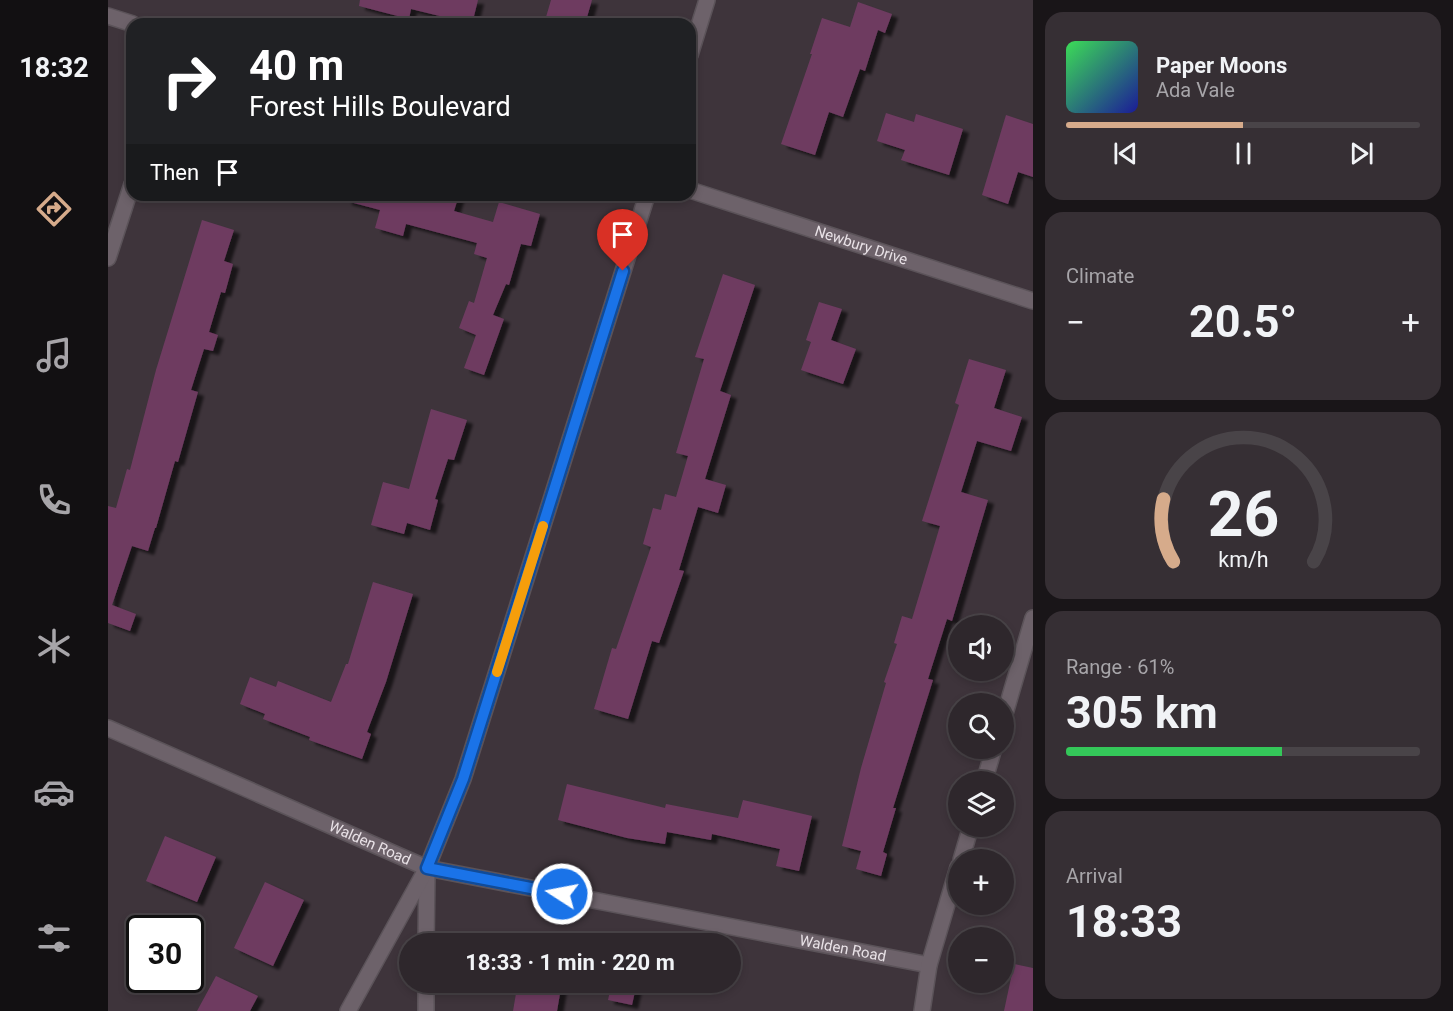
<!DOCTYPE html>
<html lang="en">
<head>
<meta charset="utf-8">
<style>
	:root { --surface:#2e272c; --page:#362f34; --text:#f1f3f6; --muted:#a7a5a9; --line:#494448; --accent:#d6ab8b }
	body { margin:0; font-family:Roboto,sans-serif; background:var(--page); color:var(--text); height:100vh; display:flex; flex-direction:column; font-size:22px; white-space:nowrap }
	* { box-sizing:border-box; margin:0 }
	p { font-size:20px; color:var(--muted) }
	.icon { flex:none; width:33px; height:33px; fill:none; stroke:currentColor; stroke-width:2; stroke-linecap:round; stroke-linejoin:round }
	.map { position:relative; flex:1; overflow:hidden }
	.drawer { display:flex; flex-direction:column; gap:12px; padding:12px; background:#191518; width:420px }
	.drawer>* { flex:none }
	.hud { position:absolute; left:18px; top:18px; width:570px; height:183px; border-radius:18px; box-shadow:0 3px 9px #0003,0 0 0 2px var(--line); background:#202124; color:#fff; overflow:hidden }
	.fabs { position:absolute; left:840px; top:615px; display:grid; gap:12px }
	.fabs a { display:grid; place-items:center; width:66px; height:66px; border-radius:50%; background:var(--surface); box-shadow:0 3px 9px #0003,0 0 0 2px var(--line); font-size:30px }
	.speed { position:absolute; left:18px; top:915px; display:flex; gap:12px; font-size:30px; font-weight:700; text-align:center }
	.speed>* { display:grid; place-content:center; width:78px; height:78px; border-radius:50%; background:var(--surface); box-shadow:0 3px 9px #0003,0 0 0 2px var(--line); line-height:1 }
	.speed .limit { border:3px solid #111; border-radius:9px; background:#fff; color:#111 }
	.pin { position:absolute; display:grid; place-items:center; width:51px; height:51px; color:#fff; margin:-62px -26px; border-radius:50% 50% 50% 0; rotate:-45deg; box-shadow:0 0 6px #0007 }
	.pin .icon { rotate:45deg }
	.me { position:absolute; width:66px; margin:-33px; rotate:281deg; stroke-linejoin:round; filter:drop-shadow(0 0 4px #0008) }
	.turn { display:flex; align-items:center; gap:21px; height:126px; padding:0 24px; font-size:27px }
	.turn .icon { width:78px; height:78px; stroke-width:2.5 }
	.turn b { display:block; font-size:42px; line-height:51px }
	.then { display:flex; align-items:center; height:57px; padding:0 24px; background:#0003; gap:12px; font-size:22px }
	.big { font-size:45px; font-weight:700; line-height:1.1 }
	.drawer .card { flex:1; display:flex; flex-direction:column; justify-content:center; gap:9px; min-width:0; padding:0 21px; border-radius:18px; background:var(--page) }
	.drawer .dial { align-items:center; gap:0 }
	.dial svg { height:156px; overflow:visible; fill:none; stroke:var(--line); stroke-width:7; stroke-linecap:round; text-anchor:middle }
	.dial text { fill:var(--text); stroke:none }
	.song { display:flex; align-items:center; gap:18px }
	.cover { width:72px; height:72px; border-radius:9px; background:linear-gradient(135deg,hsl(130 70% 55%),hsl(240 70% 35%)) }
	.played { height:6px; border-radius:3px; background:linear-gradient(90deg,var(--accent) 50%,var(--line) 50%) }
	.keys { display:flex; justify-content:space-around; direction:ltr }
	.heat { display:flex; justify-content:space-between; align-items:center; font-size:33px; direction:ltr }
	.charge { height:9px; border-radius:4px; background:linear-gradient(90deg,#34c759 61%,var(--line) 0) }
	.trip { position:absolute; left:291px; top:933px; width:342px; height:60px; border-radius:30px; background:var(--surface); box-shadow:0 3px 9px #0003,0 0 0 2px var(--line); font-weight:700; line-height:60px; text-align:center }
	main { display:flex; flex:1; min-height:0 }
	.menu { display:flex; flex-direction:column; width:108px; justify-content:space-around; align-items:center; background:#121012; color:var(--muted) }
	.menu .icon { width:42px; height:42px }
	.menu .current { color:var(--accent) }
	.menu b { font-size:27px; color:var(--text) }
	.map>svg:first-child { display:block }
</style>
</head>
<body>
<main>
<nav class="menu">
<b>18:32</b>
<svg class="icon current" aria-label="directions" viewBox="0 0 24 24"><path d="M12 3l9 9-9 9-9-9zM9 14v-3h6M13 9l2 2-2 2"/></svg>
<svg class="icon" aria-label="music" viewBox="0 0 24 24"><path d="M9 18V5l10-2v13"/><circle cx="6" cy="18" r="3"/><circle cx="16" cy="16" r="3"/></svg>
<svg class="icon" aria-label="phone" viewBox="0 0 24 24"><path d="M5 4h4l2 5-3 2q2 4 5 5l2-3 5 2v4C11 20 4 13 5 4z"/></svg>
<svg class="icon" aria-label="climate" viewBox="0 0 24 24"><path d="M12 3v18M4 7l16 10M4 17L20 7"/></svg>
<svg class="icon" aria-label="car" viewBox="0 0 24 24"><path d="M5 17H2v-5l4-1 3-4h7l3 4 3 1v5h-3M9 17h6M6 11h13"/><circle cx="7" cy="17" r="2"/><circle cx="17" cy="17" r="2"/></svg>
<svg class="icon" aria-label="filters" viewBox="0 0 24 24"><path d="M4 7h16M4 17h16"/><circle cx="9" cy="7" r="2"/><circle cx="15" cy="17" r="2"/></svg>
</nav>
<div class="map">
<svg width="925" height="1011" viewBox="0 0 925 1011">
	<defs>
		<filter id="shadow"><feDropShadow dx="6" dy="4" stdDeviation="1.5" flood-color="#0009"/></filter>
	</defs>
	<rect width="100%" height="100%" fill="#3e343b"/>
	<path fill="#6e3b61" filter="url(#shadow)" d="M252,0h118l-6,24 -61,-15 -2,10 -50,-13z
		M443,0h41l-7,24h-41z
		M750,2l34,12 -7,19 -7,-3 -13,41 -5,-2 -17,48 -14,-5 -14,43 -34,-11 31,-90h-2l12,-36 28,9z
		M778,113l28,9 2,-8 47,15 -14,46 -48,-15 4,-10 -28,-9z
		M898,115l27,9v53l-15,-5 -10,32 -26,-9z
		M239,195h112l-5,16 39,11 6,-20 41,12 -9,32 -10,-2 -12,41 -3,-1 -13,31 11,4 -20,56 -20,-7 12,-33 -17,-7 10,-27 5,2 13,-45 -13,-4 3,-11 -71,-19 -3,12 -28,-8 5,-18 -34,-9z
		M94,220l32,10 -10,31 9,3 -8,29 -4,-1 -12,40 9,3 -5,16 -9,-2 -13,41 7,2 -20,70 -3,-1 -19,67h-1l-7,23 -16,-5 -20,59 24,9 -6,17 -22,-8v-117l8,2 11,-39 3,1 26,-100z
		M615,274l32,11 -35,106 11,4 -26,84 21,6 -8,28 -20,-6 -19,63 5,1 -25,72 -7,-2 -24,78 -34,-10 18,-61 4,1 35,-102 -8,-3 10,-36 8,2 4,-16 11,3 12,-41 -12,-3 28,-94 -9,-2z
		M711,302l23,7 -11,31 25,9 -13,35 -42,-14 10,-28 -5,-2z
		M861,359l37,11 -12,38 28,9 -11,34 -34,-10 -16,51 27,8 -36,121 -5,-2 -19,60 5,1 -40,128h3l-13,44 4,2 -6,22 -25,-7 5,-18 -19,-5 19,-78 25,-85 -2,-1 13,-38 -3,-1 8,-27 10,3 28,-93 -18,-5 37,-116 -4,-2z
		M323,409l36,11 -13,40 -6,-1 -13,40 3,1 -8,30 -23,-7 -3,11 -33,-9 12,-43 26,7z
		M265,582l40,12 -27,88 -19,50 4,2 -9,25 -53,-19 1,-3 -47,-18 2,-5 -25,-10 10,-27 26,10 2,-6 53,21 15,-38h2z
		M459,784l98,24 1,-4 72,14 5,-18 69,16 -13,55 -23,-5 4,-17 -68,-15 -1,6 -44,-8 -2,12 -38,-6 -69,-18z
		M57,836l51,21 -19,45 -51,-21z
		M157,882l39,18 -31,66 -39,-18z
		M906,964l19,4v43h-29z
		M108,976l42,20 -8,15h-53z
		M410,982h44l-5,29h-44z
		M504,982l24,5 -4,18 -24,-5z"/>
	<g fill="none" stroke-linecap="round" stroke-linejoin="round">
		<g stroke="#5b5359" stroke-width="18">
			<g id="minor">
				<path d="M0,16l25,8"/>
				<path d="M582,55l17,-55"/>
				<path id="s1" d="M582,190l343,111"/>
				<path d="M0,258l24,-74"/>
				<path d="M896,717l29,-99"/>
				<path id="s2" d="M0,728l319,140 502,97"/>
				<path d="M876,782l10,-34"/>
				<path d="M853,860l10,-34"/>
				<path d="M318,944l1,-73"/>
				<path d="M240,1011l79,-143 36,-89 184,-584"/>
				<path d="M318,1011v-29"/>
				<path d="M814,1011l7,-46 29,-98"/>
			</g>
		</g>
		<use href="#minor" stroke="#6d626a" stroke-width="15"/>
	</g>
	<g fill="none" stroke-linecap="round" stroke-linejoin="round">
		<g stroke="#114b97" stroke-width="15">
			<path id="route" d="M454,894l-135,-26 36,-89 160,-508"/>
		</g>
		<use href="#route" stroke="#1a73e8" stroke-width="10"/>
		<path stroke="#f59e0b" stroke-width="10" d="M389,672l46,-146"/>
	</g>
	<g text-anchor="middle" stroke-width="4.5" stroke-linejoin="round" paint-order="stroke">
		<g font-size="15" fill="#e9e2e7" stroke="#221d20">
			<text dy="5" stroke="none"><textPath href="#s1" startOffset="180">Newbury Drive</textPath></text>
			<text dy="5" stroke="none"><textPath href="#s2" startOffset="286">Walden Road</textPath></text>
			<text dy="5" stroke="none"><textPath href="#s2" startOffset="772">Walden Road</textPath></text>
		</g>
	</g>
</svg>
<div class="fabs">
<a><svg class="icon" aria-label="sound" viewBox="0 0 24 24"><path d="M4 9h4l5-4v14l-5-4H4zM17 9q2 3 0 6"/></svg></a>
<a><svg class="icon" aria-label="search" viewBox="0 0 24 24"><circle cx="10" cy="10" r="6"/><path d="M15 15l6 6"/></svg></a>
<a><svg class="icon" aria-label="layers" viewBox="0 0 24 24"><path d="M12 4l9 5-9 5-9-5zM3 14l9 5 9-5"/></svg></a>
<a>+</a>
<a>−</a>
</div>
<div class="speed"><div class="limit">30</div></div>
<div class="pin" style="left:515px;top:271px;background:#d93025"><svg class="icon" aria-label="arrive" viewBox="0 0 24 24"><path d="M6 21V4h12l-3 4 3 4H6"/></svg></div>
<svg class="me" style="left:454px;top:894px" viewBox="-20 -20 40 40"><circle r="17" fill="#1a73e8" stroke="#fff" stroke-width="3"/><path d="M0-11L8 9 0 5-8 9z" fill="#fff"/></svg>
<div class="trip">18:33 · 1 min · 220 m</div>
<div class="hud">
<div class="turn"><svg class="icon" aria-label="right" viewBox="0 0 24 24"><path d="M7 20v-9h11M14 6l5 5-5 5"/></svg><div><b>40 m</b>Forest Hills Boulevard</div></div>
<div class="then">Then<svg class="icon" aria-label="arrive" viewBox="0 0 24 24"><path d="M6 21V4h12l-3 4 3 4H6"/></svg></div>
</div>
</div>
<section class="drawer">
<div class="card">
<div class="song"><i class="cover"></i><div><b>Paper Moons</b><p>Ada Vale</p></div></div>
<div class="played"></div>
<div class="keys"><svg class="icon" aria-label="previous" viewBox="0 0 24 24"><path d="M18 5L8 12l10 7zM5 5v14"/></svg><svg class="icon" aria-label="pause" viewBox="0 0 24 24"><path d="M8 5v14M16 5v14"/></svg><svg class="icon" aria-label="next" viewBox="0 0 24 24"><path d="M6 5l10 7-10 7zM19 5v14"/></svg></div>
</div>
<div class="card"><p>Climate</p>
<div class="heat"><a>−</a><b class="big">20.5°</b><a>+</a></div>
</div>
<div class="card dial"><svg viewBox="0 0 100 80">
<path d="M14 69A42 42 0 1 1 86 69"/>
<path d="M14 69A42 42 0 0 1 9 37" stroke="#d6ab8b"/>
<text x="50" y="56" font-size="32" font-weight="700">26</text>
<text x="50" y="72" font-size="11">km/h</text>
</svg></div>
<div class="card"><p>Range · 61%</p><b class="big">305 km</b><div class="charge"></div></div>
<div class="card"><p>Arrival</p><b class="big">18:33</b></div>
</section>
</main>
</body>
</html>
